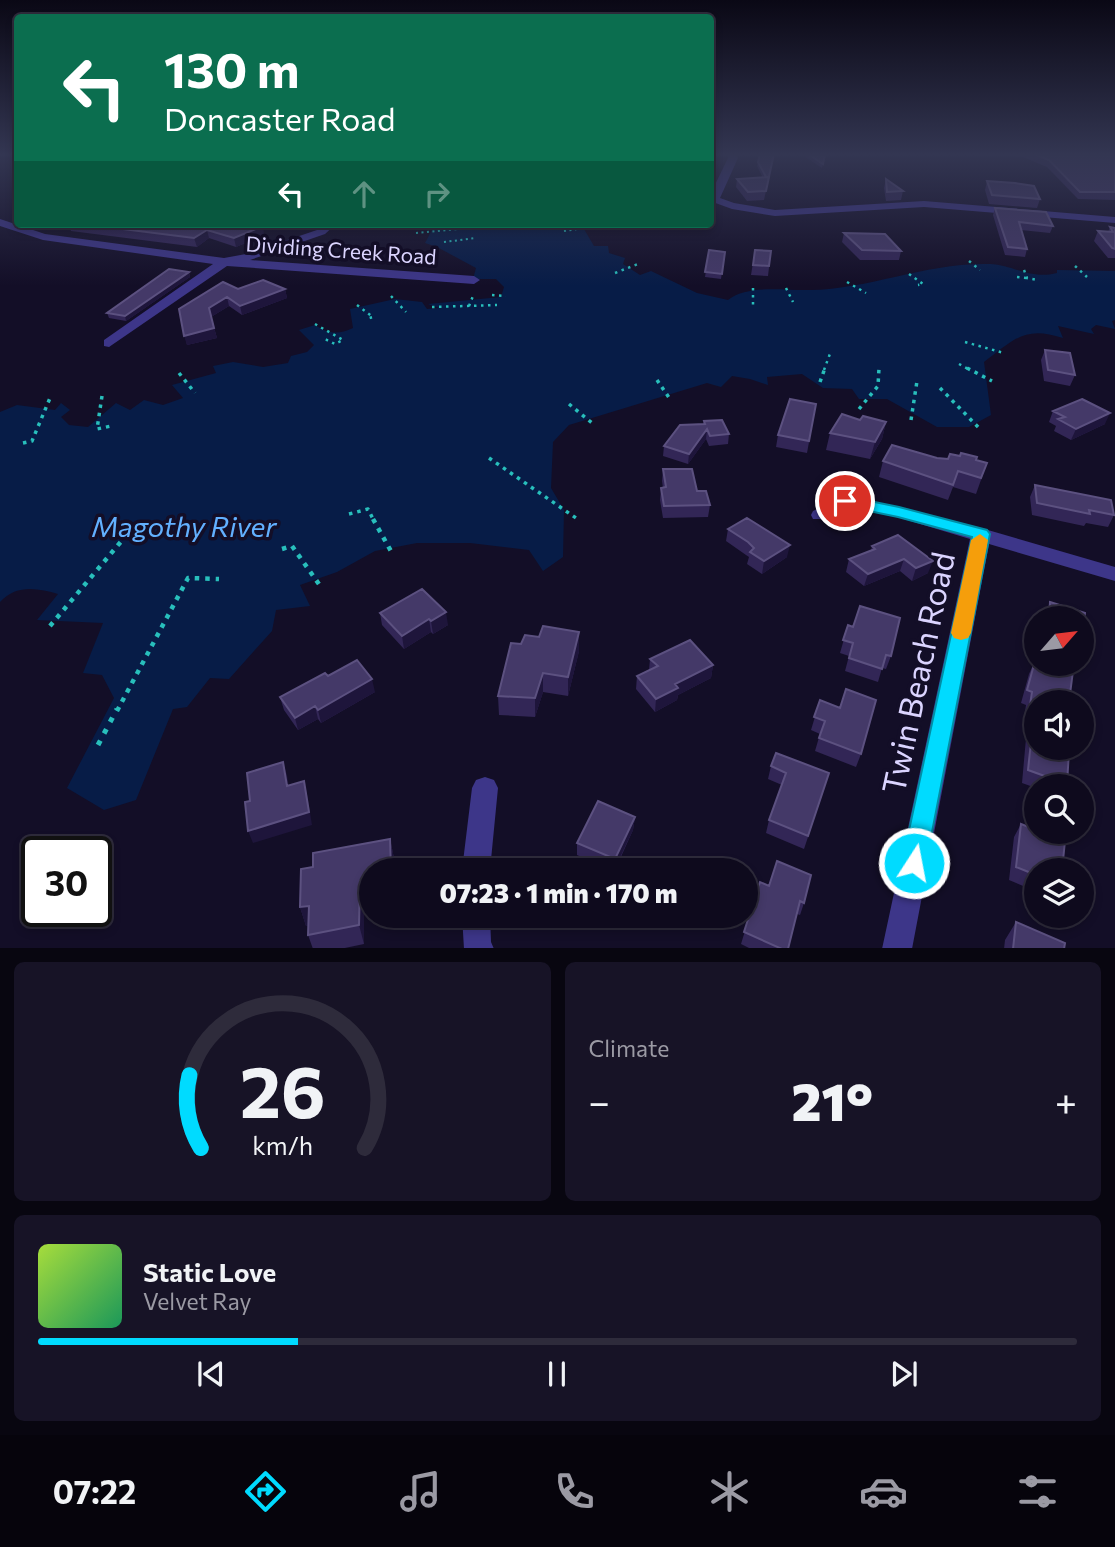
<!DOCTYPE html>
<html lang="en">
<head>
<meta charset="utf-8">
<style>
	:root { --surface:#0e0a1d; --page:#171326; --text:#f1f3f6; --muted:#9b9aa4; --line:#2e2b3b; --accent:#00dbff }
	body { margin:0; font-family:Commissioner,sans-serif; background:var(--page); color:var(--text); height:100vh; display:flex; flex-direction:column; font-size:26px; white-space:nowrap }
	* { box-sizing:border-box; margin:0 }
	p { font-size:23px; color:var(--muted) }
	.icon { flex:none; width:38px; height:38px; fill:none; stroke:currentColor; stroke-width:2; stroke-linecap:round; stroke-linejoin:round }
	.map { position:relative; height:948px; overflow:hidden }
	.sheet { display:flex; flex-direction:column; gap:14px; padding:14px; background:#080610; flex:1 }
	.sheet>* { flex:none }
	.banner { position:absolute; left:14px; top:14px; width:700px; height:214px; border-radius:7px; box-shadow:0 4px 10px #0003,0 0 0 2px var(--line); background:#0b6e4f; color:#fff; overflow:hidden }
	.needle { width:46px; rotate:62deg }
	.buttons { position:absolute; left:1024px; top:606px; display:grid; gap:14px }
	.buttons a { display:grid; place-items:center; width:70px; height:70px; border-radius:50%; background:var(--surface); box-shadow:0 4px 10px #0003,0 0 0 2px var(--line); font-size:35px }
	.speed { position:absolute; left:21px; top:836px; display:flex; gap:14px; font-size:35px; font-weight:700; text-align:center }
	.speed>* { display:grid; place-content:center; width:91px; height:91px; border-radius:50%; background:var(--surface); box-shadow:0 4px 10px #0003,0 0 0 2px var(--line); line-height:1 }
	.speed .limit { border:4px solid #111; border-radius:10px; background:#fff; color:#111 }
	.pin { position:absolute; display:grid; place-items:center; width:60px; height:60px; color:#fff; margin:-30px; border:4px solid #fff; border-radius:50%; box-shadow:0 2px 7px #0007 }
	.me { position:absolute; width:77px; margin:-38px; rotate:11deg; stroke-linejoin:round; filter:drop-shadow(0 0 5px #0008) }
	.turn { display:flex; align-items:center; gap:24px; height:147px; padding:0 35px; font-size:32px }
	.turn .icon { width:91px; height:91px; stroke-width:2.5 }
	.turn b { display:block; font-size:49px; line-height:60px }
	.lanes { display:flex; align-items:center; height:66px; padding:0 35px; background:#0003; justify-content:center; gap:35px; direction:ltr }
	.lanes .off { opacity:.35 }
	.big { font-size:52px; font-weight:800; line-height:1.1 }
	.sheet .widget { flex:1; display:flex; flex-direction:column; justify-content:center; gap:10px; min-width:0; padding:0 24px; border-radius:10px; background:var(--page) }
	.sheet .dial { align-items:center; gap:0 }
	.dial svg { height:182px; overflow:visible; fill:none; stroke:var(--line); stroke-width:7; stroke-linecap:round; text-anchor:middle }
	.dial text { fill:var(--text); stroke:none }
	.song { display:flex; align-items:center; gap:21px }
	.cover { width:84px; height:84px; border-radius:10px; background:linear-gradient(135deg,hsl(80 70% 55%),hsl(150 70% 35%)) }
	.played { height:7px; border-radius:4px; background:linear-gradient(90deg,var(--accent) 25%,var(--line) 25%) }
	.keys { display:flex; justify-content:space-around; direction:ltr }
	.heat { display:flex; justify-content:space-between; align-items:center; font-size:38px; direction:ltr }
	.sheet .tiles { flex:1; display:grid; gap:14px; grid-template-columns:1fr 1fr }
	.widget:last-child { grid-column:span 2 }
	.trip { position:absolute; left:359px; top:858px; width:399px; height:70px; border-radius:35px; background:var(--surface); box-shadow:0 4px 10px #0003,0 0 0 2px var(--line); font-weight:800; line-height:70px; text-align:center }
	.dock { display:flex; height:112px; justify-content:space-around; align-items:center; background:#06040c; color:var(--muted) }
	.dock .icon { width:49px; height:49px }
	.dock .current { color:var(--accent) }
	.dock b { font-size:32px; color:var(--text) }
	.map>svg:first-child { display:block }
</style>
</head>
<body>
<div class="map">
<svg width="1115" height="949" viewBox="0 0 1115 949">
	<rect width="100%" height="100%" fill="#130e27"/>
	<path fill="#071c47" d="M449,224h132l13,22h14l1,7 16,5 -2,6 17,11 11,-4 46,22 31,7c20,-16 57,-9 82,-10 60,-1 118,-28 180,-26 24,1 40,16 67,9v-3l58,1v49l-3,1 3,8 -19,-4 -5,4 3,5 -36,-8 5,12c-39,-13 -49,2 -79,24l7,53 -22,12h-32l-50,-28h-28l-7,-10 -29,-1 -21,-14 -35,3 1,8 -18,-6 -18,-3 -11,11 -14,-4 -138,42 -16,17 -2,46 13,22 -1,47 -20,14 -14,-21 -59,-7h-53l-42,8 -38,21 -37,13 10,21 -34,4 -4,21 -43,48 -19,-1 -23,29 -14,2 -37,91 -32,10 -37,-22 47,-90 -12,-23 -19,-2 20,-50 -66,-3 21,-26c-20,-6 -42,-10 -58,8v-190l17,-7 38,5 6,-7 9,7 -9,7 8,8 19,2 28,-24 14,7 14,-10 19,5 20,-7 -11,-13 44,-12 -3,-7 20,-4 30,5 25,-4 3,-7 16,-4 7,-7 -15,-15 16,-5c14,9 23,10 38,3l-3,-19 45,-10 27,3 5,7 12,-1 -11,-4 73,-7 3,-10 -8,-8h-23l3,-11 -39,-21 -12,-4 8,-15z"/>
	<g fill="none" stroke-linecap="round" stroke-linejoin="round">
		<path stroke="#28bfbc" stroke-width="2" stroke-dasharray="2 3.5" stroke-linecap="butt" d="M564,231l34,-5
			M416,233l42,-4
			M444,242l32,-4"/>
		<path stroke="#28bfbc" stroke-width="2.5" stroke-dasharray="2.5 4.5" stroke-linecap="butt" d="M969,261l11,9
			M1075,266l12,11
			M1024,270l3,8 11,2
			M615,273l23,-9
			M909,274l14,10 -5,1
			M1017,277l10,1
			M847,282l19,11
			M753,288v20
			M786,288l7,14
			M492,295l14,1
			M391,296l15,16
			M357,305l16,12 -7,2
			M469,306l4,-10
			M432,307l65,-2
			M315,324l28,16 -8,4 -10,-5
			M965,342l39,11
			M959,364l11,6
			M824,370l7,-19"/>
		<path stroke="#28bfbc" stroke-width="3.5" stroke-dasharray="3.5 5" stroke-linecap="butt" d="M967,368l25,13
			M179,373l16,20
			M657,380l13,19
			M820,382l5,-14
			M940,388l40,41
			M102,396l-5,33 14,-3
			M569,404l23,19
			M859,409l19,-23 1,-18
			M911,420l6,-39
			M23,443l9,-2 18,-43
			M489,458l87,60
			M349,514l19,-5 6,12"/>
		<path stroke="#28bfbc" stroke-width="4.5" stroke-dasharray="4.5 6" stroke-linecap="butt" d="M373,519l19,34
			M282,549l10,-3 29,41
			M50,626l74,-88
			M117,711l71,-133 31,1"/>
		<path stroke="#28bfbc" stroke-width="5" stroke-dasharray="5 8" stroke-linecap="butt" d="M98,745l19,-36"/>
		<path fill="#3d3689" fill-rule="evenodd" d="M727,154h9l2,4 -18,40 14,5 41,7 149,-9 191,16v6l-191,-16 -149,9 -43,-7 -22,-8v-6l18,-37z
			M0,219l45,15 179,24 22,-4 71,-24 6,-6h13l-11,10 -75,26 224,16 6,4 -6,4 -247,-18 -118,81 -5,-1v-6l109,-76 -170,-24 -43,-14z
			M845,495l136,33 134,39v14l-126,-37 -77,405h-30l88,-410 -73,-22 -49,-10 -21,12h-14l-2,-4 2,-4z
			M485,777l9,3 4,8 -8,82h-28l10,-82 4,-8z
			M462,915h28l1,27 3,7h-30z"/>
	</g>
	<path fill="#322656" d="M760,154h14l-10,46 -17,1 -11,-14 1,-8 26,-1 -6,-12z
		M801,154h24l-3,14z
		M975,154h140v46l-37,-1 -31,-32 -24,-10 -47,-2z
		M886,179l17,12 -2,9 -15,1 -2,-13z
		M987,181l53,18 -3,9 -48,-4 -4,-14z
		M995,208l58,18 -3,7 -29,-3 6,19 -2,8 -20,-2 -12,-40z
		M68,224h187l9,11 -28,12 -27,-9 -12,9 -126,-16z
		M1110,227l5,1v30h-7l-14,-17 4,-10 10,1z
		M844,233l57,18 -2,9h-39l-18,-18z
		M709,250l16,2 -4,27 -16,-2z
		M755,250l16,1 -3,25 -17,-1z
		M189,272l1,5 -64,44 -17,-3 -2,-5z
		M238,289h47l2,9 -45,17 -13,-9 -18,11 6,21 -30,7 -8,-36z
		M1045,350l30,25 -5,11 -26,-5 -3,-21z
		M816,404l-9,49 -31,-6 2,-12z
		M1053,411l52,13 -34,16 -17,-9 2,-5 -7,-4z
		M860,420l26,2 -4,17 -12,20 -44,-9 4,-17z
		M704,421l25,13 -1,10 -19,2 -3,-7 -18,25 -25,-8 1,-10 39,-22z
		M937,458l39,2 11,3 -11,31 -23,-7 -5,13 -69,-23 4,-16z
		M663,469l34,22 13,14 -2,12 -45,1 -3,-18 1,-12h2l-1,-7z
		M1035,485l79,30 -6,12 -22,-4 -2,3 -52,-11 -2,-18z
		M728,529l59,28 -25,17 -15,-10 2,-7 -3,-2 -20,-14z
		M898,535l30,38 -16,8 -12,-10 -36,15 -18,-14 3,-13 22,-8 1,-5z
		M422,589l26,36 -15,9 -2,-2 -27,17 -22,-24 -2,-12z
		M1050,602l35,11 -3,27v-22h-38z
		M848,625l43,31 -5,13 -4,-1 -4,14 -33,-11 4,-15 -9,-3z
		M579,651l-11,45 -25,-4 -8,25 -36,-2 -1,-19z
		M650,659l63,6 -2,13 -33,17 -1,5 -22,12 -19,-23 1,-13 12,-6z
		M1035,661l1,2h38l-38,39 31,82 -1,2h-30v2l-14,-5 5,-56 -4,-2 3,-20 -5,-2 8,-29z
		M328,676l47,16 -54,31 -3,-4 -20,11 -14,-20 -4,-13z
		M820,700l41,54 -5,13 -41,-16 5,-17 -9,-4z
		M771,766l54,20 -21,63 -38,-16 3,-13 13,-35 -14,-6z
		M635,817l-2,13 -18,40h-6l-32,-15v-12z
		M1021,824l41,46h-26v35l-9,-4 1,-13 -19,-8 5,-43z
		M390,839l4,19 1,12h-24v28l-7,1v45l-24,5h-27l-5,-14v-10l-2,1 -6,-19 1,-38 12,-2v-14z
		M760,882l44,21 -4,12 -3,-1 -9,35h-37l-10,-5z
		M1016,922l48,27h-60l1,-9z"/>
	<path fill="#1e153b" d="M0,154h10l-10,4z
		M263,226l1,9 -28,12 -2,-9z
		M207,230l2,8 -12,9 -3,-9z
		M189,272l1,5 -64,44 -1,-5z
		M285,289l2,9 -45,17 -2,-9z
		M227,297l2,9 -18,11 -2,-9z
		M214,328l3,10 -30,7 -3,-9z
		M1110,413l-5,11 -34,16 5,-11z
		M886,422l-4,17 -12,20 5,-17z
		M707,429l-1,10 -18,25 1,-10z
		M790,545l-3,12 -25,17 2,-13z
		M904,559l-4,12 -36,15 4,-12z
		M933,561l-5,12 -16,8 4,-13z
		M446,612l2,13 -15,9 -2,-13z
		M429,619l2,13 -27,17 -2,-13z
		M579,632v19l-11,45v-19z
		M713,665l-2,13 -33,17 -1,5 -22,12 1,-13 19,-15z
		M543,673v19l-8,25v-19z
		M372,679l3,13 -54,31 -3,-13z
		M315,706l3,13 -20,11 -3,-12z
		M283,762l4,13 4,24 -4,-13z
		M304,781l3,13 5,31 -59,18 -5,-12z
		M635,817l-2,13 -19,40 1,-11z
		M390,839l4,19 1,12h-4z
		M360,881l4,18v45l-5,-19z
		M309,906l6,18 -9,2 -6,-19z"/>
	<path fill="#443968" stroke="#5c5180" stroke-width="2" d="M760,154h14l-6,27 1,-4h-3l-8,-15z
		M808,154h17l-2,10z
		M1034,154h81v38h-35l-31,-32z
		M769,177l-3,14 -18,1 -11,-13z
		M886,179l17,12 -16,1z
		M987,181l28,2 19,3 6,13 -48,-4z
		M995,208l51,4 7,14 -34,-4 8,27 -19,-2z
		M83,224h172l8,2 -29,12 -27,-8 -13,8z
		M1110,227l5,1v21l-3,-1 -14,-17 15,1z
		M844,233l41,1 16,17 -39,-1z
		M709,250l16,2 -3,22 -17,-2z
		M755,250l16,1 -2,15 -16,-1z
		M169,269l20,3 -64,44 -18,-3z
		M263,280l22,9 -45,17 -13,-9 -18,11 5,20 -30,8 -5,-27 44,-27 15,7z
		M1045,350l25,3 5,22 -27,-5z
		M790,399l26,5 -7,37 -31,-6z
		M1082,399l28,14 -34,16 -18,-10 7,-2 -12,-6z
		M842,414l18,6 3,-4 23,6 -11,20 -45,-9z
		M722,420l7,14 -19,2 -3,-7 -18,25 -25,-8 16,-21 25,-1 -1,-3z
		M892,445l45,13 11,1 2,-5 10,2 1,-3 16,4 -1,3 11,3 -6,15 -23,-7 -5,14 -70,-24z
		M663,469h29l5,22h9l4,14 -46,1 -3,-18 5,-1z
		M1035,485l76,15 3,15 -25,-5 1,4 -53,-11z
		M747,518l43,27 -26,16 -14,-9 4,-4 -6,-6 -20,-13z
		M898,535l35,26 -17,7 -12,-9 -36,15 -19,-15 26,-10 -3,-3z
		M422,589l24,23 -15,9 -2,-2 -27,17 -22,-23z
		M1050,602l35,11 -3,25v-20h-33z
		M860,606l40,12 -9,38 -5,-1 -4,14 -33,-11 4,-15 -10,-3 5,-15 5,2z
		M543,626l36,6 -11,45 -25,-4 -8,25 -37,-2 13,-53 10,1 4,-9 14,2z
		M690,640l23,25 -38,19 3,4 -22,11 -19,-23 21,-10 -8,-7z
		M357,660l15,19 -54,31 -3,-4 -20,12 -15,-21 45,-24 3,3z
		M1035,661l1,2 9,1v-1h29l-5,39h-33v45h27v1l6,3 -2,33 -39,-14 6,-56 -5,-2 3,-20 -5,-2z
		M846,689l30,11 -15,54 -42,-16 6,-17 -11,-4 6,-17 20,8z
		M776,753l53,20 -21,63 -39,-16 17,-47 -15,-7z
		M283,762l4,24 17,-5 5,31 -61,19 -3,-29 5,-1 -3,-28z
		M598,801l37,16 -20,42 -38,-16z
		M1021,824l44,17 -3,29 -5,-2 -1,2h-20v20l-2,-1 2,-14 -20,-8z
		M390,839l1,31h-20v9l-11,2 -1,44 -51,10 1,-29 -9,1 1,-38 12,-2v-14z
		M777,861l34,14 -7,28 -4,-2 -12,48h-6l-38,-17 16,-50 9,4z
		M1016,922l49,21 -1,6h-51z"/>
	<linearGradient id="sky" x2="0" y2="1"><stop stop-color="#0a0815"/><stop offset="0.54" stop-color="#333652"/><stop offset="1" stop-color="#333652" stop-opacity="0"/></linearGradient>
	<rect width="1115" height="286" fill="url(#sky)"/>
	<path fill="#00dbff" stroke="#008ea6" stroke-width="2" d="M845,496l54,11 88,23 3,4 -64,329 -3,8 -9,4 -9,-4 -3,-8 70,-326 -74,-20 -58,-12 -3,-4 3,-3z"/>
	<path fill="#f59e0b" d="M980,534l8,6 -17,93 -3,5 -7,2 -7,-2 -3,-5 20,-93z"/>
	<g text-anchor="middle" stroke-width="7" stroke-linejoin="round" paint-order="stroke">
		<g font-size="21" fill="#dbd4ff" stroke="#130e27">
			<text transform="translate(341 251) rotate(4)" y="7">Dividing Creek Road</text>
		</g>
		<g font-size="28" font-style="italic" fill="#62b0ff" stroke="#130e27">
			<text x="184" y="537">Magothy River</text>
		</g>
		<g font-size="32" fill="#dbd4ff" stroke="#130e27">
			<text transform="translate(919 673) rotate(-78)" y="11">Twin Beach Road</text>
		</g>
	</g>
</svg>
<div class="buttons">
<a><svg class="needle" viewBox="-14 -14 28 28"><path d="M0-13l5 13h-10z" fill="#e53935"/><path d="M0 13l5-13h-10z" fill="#9b9aa4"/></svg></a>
<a><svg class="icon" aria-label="sound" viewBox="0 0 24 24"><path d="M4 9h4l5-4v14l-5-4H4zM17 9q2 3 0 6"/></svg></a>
<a><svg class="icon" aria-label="search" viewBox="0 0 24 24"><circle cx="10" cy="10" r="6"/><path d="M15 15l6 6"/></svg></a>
<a><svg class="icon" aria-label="layers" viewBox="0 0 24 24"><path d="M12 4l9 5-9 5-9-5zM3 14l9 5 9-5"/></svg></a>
</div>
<div class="speed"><div class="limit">30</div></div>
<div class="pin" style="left:845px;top:501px;background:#d93025"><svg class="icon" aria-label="arrive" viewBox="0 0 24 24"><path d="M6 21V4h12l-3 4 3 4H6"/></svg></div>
<svg class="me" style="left:914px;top:863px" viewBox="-20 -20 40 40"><circle r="17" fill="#00dbff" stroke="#fff" stroke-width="3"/><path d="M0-11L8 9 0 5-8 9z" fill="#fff"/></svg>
<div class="trip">07:23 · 1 min · 170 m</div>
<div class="banner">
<div class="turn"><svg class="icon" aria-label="left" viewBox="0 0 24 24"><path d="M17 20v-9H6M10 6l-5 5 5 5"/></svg><div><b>130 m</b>Doncaster Road</div></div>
<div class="lanes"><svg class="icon" aria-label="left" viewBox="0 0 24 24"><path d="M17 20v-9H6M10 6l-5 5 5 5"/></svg><svg class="icon off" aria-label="ahead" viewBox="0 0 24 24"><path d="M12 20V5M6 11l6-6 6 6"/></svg><svg class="icon off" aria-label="right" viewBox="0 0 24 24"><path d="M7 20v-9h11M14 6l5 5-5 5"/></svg></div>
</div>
</div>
<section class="sheet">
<div class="tiles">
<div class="widget dial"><svg viewBox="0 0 100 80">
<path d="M14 69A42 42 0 1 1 86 69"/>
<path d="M14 69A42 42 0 0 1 9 37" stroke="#00dbff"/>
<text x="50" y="56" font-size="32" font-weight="700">26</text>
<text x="50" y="72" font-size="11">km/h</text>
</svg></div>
<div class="widget"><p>Climate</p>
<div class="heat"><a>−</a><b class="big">21°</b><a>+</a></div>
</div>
<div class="widget">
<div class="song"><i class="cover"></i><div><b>Static Love</b><p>Velvet Ray</p></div></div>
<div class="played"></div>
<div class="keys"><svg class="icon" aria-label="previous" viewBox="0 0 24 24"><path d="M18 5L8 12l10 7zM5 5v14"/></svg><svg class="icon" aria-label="pause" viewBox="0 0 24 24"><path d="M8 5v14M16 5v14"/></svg><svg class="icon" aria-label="next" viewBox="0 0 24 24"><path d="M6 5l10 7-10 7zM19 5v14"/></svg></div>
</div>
</div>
</section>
<nav class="dock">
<b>07:22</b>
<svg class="icon current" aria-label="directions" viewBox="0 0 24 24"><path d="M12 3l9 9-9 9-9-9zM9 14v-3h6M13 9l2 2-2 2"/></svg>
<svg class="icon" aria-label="music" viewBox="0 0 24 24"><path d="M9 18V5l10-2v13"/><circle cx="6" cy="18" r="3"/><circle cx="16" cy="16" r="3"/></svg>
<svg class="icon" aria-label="phone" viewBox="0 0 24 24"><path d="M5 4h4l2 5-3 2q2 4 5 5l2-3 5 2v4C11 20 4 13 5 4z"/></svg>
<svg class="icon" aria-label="climate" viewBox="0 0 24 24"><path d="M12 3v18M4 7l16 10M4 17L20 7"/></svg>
<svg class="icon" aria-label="car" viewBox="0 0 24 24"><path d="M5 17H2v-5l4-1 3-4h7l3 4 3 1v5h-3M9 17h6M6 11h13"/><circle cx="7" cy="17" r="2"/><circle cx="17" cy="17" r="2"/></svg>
<svg class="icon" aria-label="filters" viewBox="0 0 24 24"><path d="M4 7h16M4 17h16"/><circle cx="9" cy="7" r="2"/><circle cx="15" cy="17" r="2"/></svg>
</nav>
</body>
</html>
